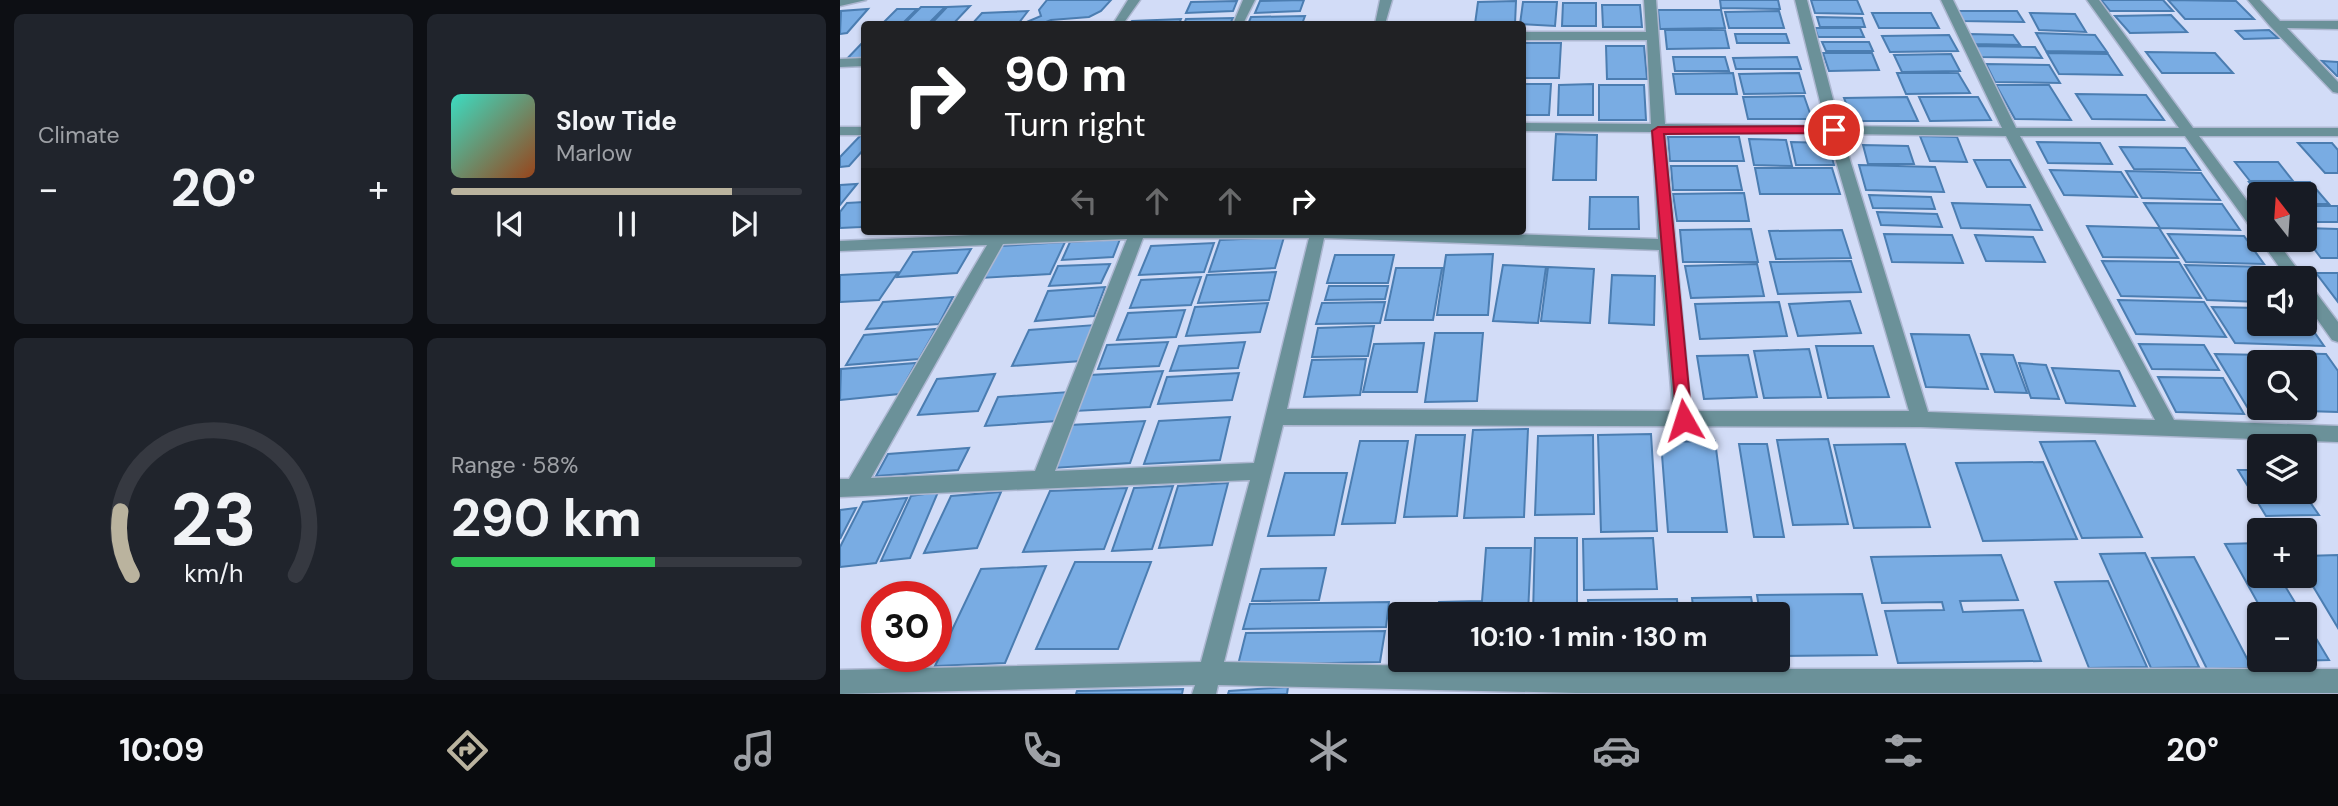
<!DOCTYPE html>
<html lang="en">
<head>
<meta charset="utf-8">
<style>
	:root { --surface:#171b24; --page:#20242c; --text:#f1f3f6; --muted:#9ea1a6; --line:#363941; --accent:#bab39e }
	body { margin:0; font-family:"DM Sans",sans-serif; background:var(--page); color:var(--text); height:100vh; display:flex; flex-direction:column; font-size:26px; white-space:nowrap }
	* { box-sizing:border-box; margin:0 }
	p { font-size:23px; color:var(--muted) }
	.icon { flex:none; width:38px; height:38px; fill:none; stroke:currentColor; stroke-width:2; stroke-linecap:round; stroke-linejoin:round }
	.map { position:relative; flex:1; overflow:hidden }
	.side { display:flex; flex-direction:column; gap:14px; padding:14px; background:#0d0f14; width:840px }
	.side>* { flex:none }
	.top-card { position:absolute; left:21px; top:21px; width:665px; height:214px; border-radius:7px; box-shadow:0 2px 5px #0004; background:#202124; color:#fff; overflow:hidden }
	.needle { width:46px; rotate:343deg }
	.controls { position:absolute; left:1407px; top:182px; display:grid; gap:14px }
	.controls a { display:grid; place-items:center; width:70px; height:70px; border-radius:7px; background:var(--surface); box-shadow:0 2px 5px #0004; font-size:35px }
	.speed { position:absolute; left:21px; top:581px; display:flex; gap:14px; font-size:35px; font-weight:700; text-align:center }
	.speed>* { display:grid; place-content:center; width:91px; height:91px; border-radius:50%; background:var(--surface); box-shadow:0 2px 5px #0004; line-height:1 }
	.speed .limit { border:10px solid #d22; background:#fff; color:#111 }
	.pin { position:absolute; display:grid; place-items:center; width:60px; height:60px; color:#fff; margin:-30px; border:4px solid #fff; border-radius:50%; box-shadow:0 2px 7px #0007 }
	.me { position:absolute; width:77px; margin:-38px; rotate:354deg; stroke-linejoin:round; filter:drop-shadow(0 0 5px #0008) }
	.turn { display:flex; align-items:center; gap:24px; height:147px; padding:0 28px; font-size:32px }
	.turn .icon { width:91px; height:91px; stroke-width:2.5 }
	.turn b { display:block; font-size:49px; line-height:60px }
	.lanes { display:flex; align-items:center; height:66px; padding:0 28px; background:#0003; justify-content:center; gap:35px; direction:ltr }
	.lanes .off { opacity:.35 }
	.big { font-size:52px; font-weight:700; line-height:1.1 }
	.side .tile { flex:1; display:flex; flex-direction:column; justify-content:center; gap:10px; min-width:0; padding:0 24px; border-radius:10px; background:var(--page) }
	.side .dial { align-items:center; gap:0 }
	.dial svg { height:182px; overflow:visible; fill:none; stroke:var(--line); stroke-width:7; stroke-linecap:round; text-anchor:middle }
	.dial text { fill:var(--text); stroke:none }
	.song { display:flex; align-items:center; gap:21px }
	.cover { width:84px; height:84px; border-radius:10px; background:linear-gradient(135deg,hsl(170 70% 55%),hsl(20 70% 35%)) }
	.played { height:7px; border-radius:4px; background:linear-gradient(90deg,var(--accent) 80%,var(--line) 80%) }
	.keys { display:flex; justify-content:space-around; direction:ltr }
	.heat { display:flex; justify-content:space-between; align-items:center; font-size:38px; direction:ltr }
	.charge { height:10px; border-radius:5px; background:linear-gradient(90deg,#34c759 58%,var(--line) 0) }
	.side .tiles { flex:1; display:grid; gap:14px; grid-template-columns:repeat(2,1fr) }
	.trip { position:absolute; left:548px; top:602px; width:402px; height:70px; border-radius:7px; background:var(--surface); box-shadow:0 2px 5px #0004; font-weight:700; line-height:70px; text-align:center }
	.tabs { display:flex; height:112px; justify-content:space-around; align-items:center; background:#090b0e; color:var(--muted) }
	.tabs .icon { width:49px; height:49px }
	.tabs .active { color:var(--accent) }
	.tabs b { font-size:32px; color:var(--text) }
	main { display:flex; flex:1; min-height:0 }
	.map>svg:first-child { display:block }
</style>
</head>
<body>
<main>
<section class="side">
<div class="tiles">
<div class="tile"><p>Climate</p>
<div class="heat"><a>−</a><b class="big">20°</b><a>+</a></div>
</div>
<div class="tile">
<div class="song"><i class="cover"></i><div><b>Slow Tide</b><p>Marlow</p></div></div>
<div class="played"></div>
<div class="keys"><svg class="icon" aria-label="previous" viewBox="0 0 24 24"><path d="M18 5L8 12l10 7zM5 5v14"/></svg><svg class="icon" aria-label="pause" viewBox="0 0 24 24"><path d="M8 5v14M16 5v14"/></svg><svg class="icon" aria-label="next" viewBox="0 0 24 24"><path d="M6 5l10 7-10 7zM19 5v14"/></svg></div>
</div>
<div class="tile dial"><svg viewBox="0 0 100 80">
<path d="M14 69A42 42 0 1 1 86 69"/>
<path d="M14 69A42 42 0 0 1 9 41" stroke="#bab39e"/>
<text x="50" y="56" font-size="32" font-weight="700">23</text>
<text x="50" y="72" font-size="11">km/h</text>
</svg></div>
<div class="tile"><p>Range · 58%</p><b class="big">290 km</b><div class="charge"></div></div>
</div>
</section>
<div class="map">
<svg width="1498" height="694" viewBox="0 0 1498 694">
	<rect width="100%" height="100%" fill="#d2dcf7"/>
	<path fill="#79ace3" stroke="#4b7db1" stroke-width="2" d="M207,0h64l-10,11 -12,6 -38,3 -10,4 -12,-3 12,-5 -2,-6z
		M464,0l-4,11 -45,2 5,-12z
		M880,0h58l2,9 -59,-1z
		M971,0h46l6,14 -48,-1z
		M1261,0h62l10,11h-63z
		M1328,0l68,1 18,18h-69z
		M397,1l-4,10 -47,2 5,-11z
		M676,1l-1,23h-40l3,-22z
		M683,2h34l-2,24 -35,-2z
		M723,3h33v23h-34z
		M762,5h38l2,22h-39z
		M130,6l-17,18h-22l16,-17z
		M81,7h24l-17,17h-24z
		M28,9l-21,24 -7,1 1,-23z
		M57,9h20l-15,15h-20z
		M818,10h63l4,18 -65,1z
		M188,11l-10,13h-46l10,-11z
		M939,11l5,17h-55l-4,-16z
		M1115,11h62l7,11 -63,-1z
		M1032,13h59l8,15h-60z
		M1190,13l45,1 11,18 -47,-2z
		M1331,15l16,17 -57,1 -15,-17z
		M465,16l-3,8h-54l3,-7z
		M977,17l45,1 3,9h-45z
		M393,18l-3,6h-46l2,-5z
		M341,19l-2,5h-50l3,-3z
		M975,28h45l4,9h-46z
		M825,30h60l4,18 -62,1z
		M1429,30l9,8 -34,1 -8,-8z
		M1196,33l59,2 12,17 -61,-1z
		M895,34h51l3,9h-52z
		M1129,34l44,1 7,10 -45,-1z
		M1109,35l9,16 -68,1 -8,-16z
		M24,41v21l-21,1z
		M982,42h47l4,9h-47z
		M682,43h39l-2,35h-37z
		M766,46h38l3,33h-40z
		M1133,46l62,1 7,11 -63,-1z
		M1306,52l69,1 18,20h-71z
		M983,53h49l7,17 -50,1z
		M1207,53l61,1 14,21 -63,-1z
		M1111,54l9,17 -58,1 -8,-17z
		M833,57h52l4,14h-54z
		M957,57l4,12h-65l-3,-11z
		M1482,61l16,1v14h-1z
		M1146,64l63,1 11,18 -65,-1z
		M893,73l4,21h-61l-3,-20z
		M959,73l6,20 -61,1 -5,-20z
		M1057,73h61l12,20 -64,1z
		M682,84h29l-2,31h-27z
		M753,84v31h-35l1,-30z
		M759,85h45l2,35h-47z
		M1156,85h53l22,35 -56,-1z
		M1236,94l70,1 18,25 -72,-1z
		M964,96l8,23h-64l-5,-22z
		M1067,97l11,24h-65l-9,-23z
		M1079,97h59l13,23 -61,1z
		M716,134l41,1 -1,45h-43z
		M20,136h4v13l-15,17 -9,1v-10z
		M1080,136l37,1 10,25 -37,-1z
		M828,137h71l5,24h-74z
		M909,139l37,1 6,26 -38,-1z
		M951,142l37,1 6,22h-38z
		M1197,142l63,1 12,21 -64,-1z
		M1458,143h34l6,7v23h-13z
		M1023,145l45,1 6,18h-46z
		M1280,147l65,1 15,22 -66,-1z
		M1134,160h36l15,27h-38z
		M1395,162h43l15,19h-43z
		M1019,165l76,2 9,25 -78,-2z
		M831,166h66l5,24h-69z
		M915,168h77l8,26h-80z
		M1210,170l71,2 16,25 -73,-2z
		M1286,171l75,2 19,27 -78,-2z
		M1409,182h61l19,22h-24v-10l-46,1z
		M17,184l-17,21v-20z
		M904,193l5,28h-72l-4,-27z
		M1029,195l62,2 4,12 -62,-1z
		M750,197h48l1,32h-50z
		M24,202v21l-3,4 -21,1v-16l7,-9z
		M1112,203l78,2 12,25 -81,-2z
		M1304,203l78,1 18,26 -80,-2z
		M1465,206h33v16h-33z
		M1037,212l60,2 5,13 -61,-2z
		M1247,226l72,2 19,30 -75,-1z
		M1465,228l33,1v29h-17l-16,-21z
		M911,229l7,33h-75l-3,-32z
		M1002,230l9,28 -75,1 -7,-28z
		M1044,234l68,1 11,28 -71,-1z
		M1328,234l76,2 20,28 -78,-2z
		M1135,235l58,2 12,25 -59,-1z
		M444,237l-9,31 -66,4 11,-32z
		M280,239l-7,18 -51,3 8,-18z
		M225,242l-15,32 -69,4 19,-32z
		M374,243l-10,29 -65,3 12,-29z
		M131,249l-14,24 -60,4 16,-25z
		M653,254l-5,61h-51l9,-60z
		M495,255h59l-6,28h-61z
		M1011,261l10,31 -83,2 -8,-32z
		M1262,261l77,1 22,36 -80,-2z
		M270,264l-9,19 -52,3 9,-20z
		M917,264l7,32 -73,2 -6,-32z
		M663,265l43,2 -8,56 -45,-2z
		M1345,265l82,2 8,11h-16v24l-52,-2z
		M708,267l46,2 -4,54 -49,-2z
		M556,268h46l-9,52h-48z
		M58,272l-19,28 -39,2v-27z
		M436,272l-7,28 -71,3 9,-28z
		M1476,273h22v29z
		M772,275l43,1 -1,49 -45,-2z
		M361,277l-10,28 -61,3 11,-28z
		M489,286h59l-3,13 -60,1z
		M265,287l-11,29 -59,5 13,-30z
		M113,297l-14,27 -73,5 17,-27z
		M1278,300l86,2 22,35 -90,-3z
		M1010,301l11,32 -63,3 -9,-32z
		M545,302l-5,21 -64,1 6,-21z
		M939,302l8,34 -87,3 -5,-35z
		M428,303l-8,29 -74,4 9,-29z
		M1372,307l47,1v16h46v-5l19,27 -89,-3z
		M345,310l-9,27 -59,3 11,-27z
		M255,325l-14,36 -69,5 17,-36z
		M534,326l-6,30 -56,1 6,-29z
		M96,329l-17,30 -73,6 18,-30z
		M595,333h48l-6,68 -52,1z
		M1071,334l58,1 19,54 -62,-2z
		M328,342l-9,24 -61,3 9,-24z
		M405,342l-7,26 -68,3 9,-25z
		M584,343l-7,49h-54l11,-48z
		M1299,344l65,1 15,25 -67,-1z
		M976,346h57l16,51 -61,1z
		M969,349l12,48 -57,1 -10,-47z
		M1428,353l58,1 12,17v41l-33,-1v-49h-31z
		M1141,354l32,1 14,38 -32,-1z
		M1375,354l50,1 5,7h-11v46h41l2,4 -53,-2z
		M908,355l9,42 -53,2 -7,-43z
		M526,359l-6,36 -56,2 8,-37z
		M76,363l-17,31 -59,6 1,-31z
		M1179,363l27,2 13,34 -28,-1z
		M1212,368l67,3 16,35 -69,-3z
		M323,371l-13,36 -75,4 15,-36z
		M399,373l-7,27 -74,4 9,-27z
		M155,374l-17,37 -60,4 19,-36z
		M1318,377l65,1 21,36 -68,-2z
		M229,392l-12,29 -72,5 13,-29z
		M390,417l-10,43 -76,4 15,-43z
		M305,421l-15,42 -77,5 17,-43z
		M688,429l-4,88 -60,1 9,-88z
		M811,434l6,97 -56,1 -3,-97z
		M576,435h49l-8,81 -53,1z
		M753,435l1,79 -59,1 3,-79z
		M988,439l20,85 -55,1 -16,-85z
		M520,441h48l-13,82 -53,1z
		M875,441l12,91h-59l-7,-90z
		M1255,441l47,96 -60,1 -42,-96z
		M899,444h28l17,93h-30z
		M1065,444l25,83 -76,1 -20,-83z
		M129,448l-11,22 -82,6 12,-22z
		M1203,462l34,77 -94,2 -27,-78z
		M1398,470h21v22h44l16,23 -53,1z
		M445,473h62l-13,62 -66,1z
		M388,483l-16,62 -53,3 19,-62z
		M333,486l-21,63 -40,2 22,-63z
		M287,488l-23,61 -81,3 27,-61z
		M98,492l-28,66 -29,3 30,-65z
		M161,492l-24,56 -53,5 27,-57z
		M67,498l-31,65 -36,4v-20l23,-45z
		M16,508l-16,31v-29z
		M695,538h42v76h-44z
		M813,538l4,51 -73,1 -1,-51z
		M1419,543v33h20l23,38h-38l-39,-70z
		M646,548h45l-3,66h-47z
		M1305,553l54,114 -48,1 -51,-114z
		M1161,555l17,45 -58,1 3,11 60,-2 18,51 -143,2 -13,-52 59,-1 -2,-8 -60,1 -11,-46z
		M1498,555v73l-33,-55v-17z
		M1354,557l58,111 -45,1 -55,-111z
		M235,562h76l-33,87h-82z
		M206,566l-41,97 -70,3 46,-97z
		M486,568l-7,32 -67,1 9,-32z
		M1268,581l39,86 -58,1 -34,-86z
		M1022,594l15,61 -99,1v-42h-18l-3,-19z
		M911,597l3,17h-60l-2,-16z
		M837,599l1,15h-89l-1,-14z
		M640,601l-2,13h-41l2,-12z
		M549,602l-3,25 -143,2 7,-25z
		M1465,620l24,40 -38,1 14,-1z
		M545,631l-5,31 -142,3 8,-32z
		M749,660h93l1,7 -94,1z
		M859,660h62v3l-62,1z
		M448,687l-1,7h-59l1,-3z
		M343,689l-1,5h-106l1,-3z"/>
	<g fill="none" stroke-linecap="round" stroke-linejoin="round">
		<g stroke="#adb7d1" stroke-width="3">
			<path id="minor" d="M0,0h26l-26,6z
				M288,0h12l-17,24h-10z
				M403,0h12l-12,24h-10z
				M540,0h12l-7,24h-10z
				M804,0h12l9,124 161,2 -31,-126h12l33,126 162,2 -61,-128h12l63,128h163l-92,-128h12l94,128h145v8h-139l60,81v16l-5,-1 -69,-96h-165l154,284 164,6v16l-417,-15 -638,-2 -59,237 352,7h762v24h-762l-358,-8 -2,9h-24l3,-9 -355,9v-24l361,-8 49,-182 -410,17v-18h9l138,-234 -147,6v-10l153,-7 2,-3h14v2l404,-2 245,8 -6,-107 -130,-1v-8l129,1 -4,-84h-125v-8h124zM825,132l163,2 81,277h-218zM1002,134l164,2 149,284 -227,-8zM303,238h166l-55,225 -199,8zM484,238l335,12 14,161 -386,-2zM287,239l-92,232 -164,7 132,-234z
				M1408,0h12l20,21h58v8l-51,-1 51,54v11l-5,-1 -63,-66z
				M24,58v8l-24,1v-8z
				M0,127h24v8h-24z
				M1420,240h16l28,38h-17z
				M1465,284l6,2 27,36v20l-6,-2 -27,-38z"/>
		</g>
		<use href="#minor" fill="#6b9199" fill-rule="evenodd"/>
	</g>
	<path fill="#e11d48" stroke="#92132f" stroke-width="2" d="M994,126l7,4 -2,3 -175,1 28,286 -2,5h-13l-25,-294 6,-4z"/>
</svg>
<div class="controls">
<a><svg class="needle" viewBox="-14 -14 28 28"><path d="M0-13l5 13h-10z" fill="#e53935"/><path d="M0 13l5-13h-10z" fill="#9ea1a6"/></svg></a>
<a><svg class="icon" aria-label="sound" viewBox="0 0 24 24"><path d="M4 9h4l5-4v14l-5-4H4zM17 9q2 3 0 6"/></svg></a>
<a><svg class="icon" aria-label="search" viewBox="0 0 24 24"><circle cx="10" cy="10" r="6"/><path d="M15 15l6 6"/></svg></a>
<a><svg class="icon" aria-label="layers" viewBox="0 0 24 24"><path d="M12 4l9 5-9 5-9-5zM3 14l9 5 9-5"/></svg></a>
<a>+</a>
<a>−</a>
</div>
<div class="speed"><div class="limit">30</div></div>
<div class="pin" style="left:994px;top:130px;background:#d93025"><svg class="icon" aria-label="arrive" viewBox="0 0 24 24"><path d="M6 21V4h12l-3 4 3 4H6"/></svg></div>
<svg class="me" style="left:844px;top:420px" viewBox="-20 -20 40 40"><path d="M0-17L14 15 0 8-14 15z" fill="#e11d48" stroke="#fff" stroke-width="4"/></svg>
<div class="trip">10:10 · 1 min · 130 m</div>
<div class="top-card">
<div class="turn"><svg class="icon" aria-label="right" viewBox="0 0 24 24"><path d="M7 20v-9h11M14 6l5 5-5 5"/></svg><div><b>90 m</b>Turn right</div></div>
<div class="lanes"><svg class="icon off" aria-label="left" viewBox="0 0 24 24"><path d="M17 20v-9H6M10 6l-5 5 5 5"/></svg><svg class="icon off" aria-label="ahead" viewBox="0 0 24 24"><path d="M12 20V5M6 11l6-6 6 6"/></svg><svg class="icon off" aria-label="ahead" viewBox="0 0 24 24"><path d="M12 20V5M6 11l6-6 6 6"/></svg><svg class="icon" aria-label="right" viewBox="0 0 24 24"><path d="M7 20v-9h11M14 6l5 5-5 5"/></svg></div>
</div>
</div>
</main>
<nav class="tabs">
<b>10:09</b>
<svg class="icon active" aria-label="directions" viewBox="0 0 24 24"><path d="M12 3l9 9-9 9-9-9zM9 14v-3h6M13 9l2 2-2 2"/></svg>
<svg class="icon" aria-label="music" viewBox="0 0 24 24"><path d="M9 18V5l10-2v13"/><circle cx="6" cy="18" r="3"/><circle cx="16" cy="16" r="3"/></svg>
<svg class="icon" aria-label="phone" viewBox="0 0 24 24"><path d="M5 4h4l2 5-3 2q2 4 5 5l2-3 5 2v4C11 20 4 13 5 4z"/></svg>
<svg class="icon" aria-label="climate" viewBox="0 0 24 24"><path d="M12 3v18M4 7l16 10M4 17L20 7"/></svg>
<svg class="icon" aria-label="car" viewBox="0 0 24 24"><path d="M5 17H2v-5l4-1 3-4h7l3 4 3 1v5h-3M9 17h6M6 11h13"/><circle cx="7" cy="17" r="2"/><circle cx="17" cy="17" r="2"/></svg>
<svg class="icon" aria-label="filters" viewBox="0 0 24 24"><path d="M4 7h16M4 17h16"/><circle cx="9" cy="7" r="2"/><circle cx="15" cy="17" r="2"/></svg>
<b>20°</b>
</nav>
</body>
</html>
